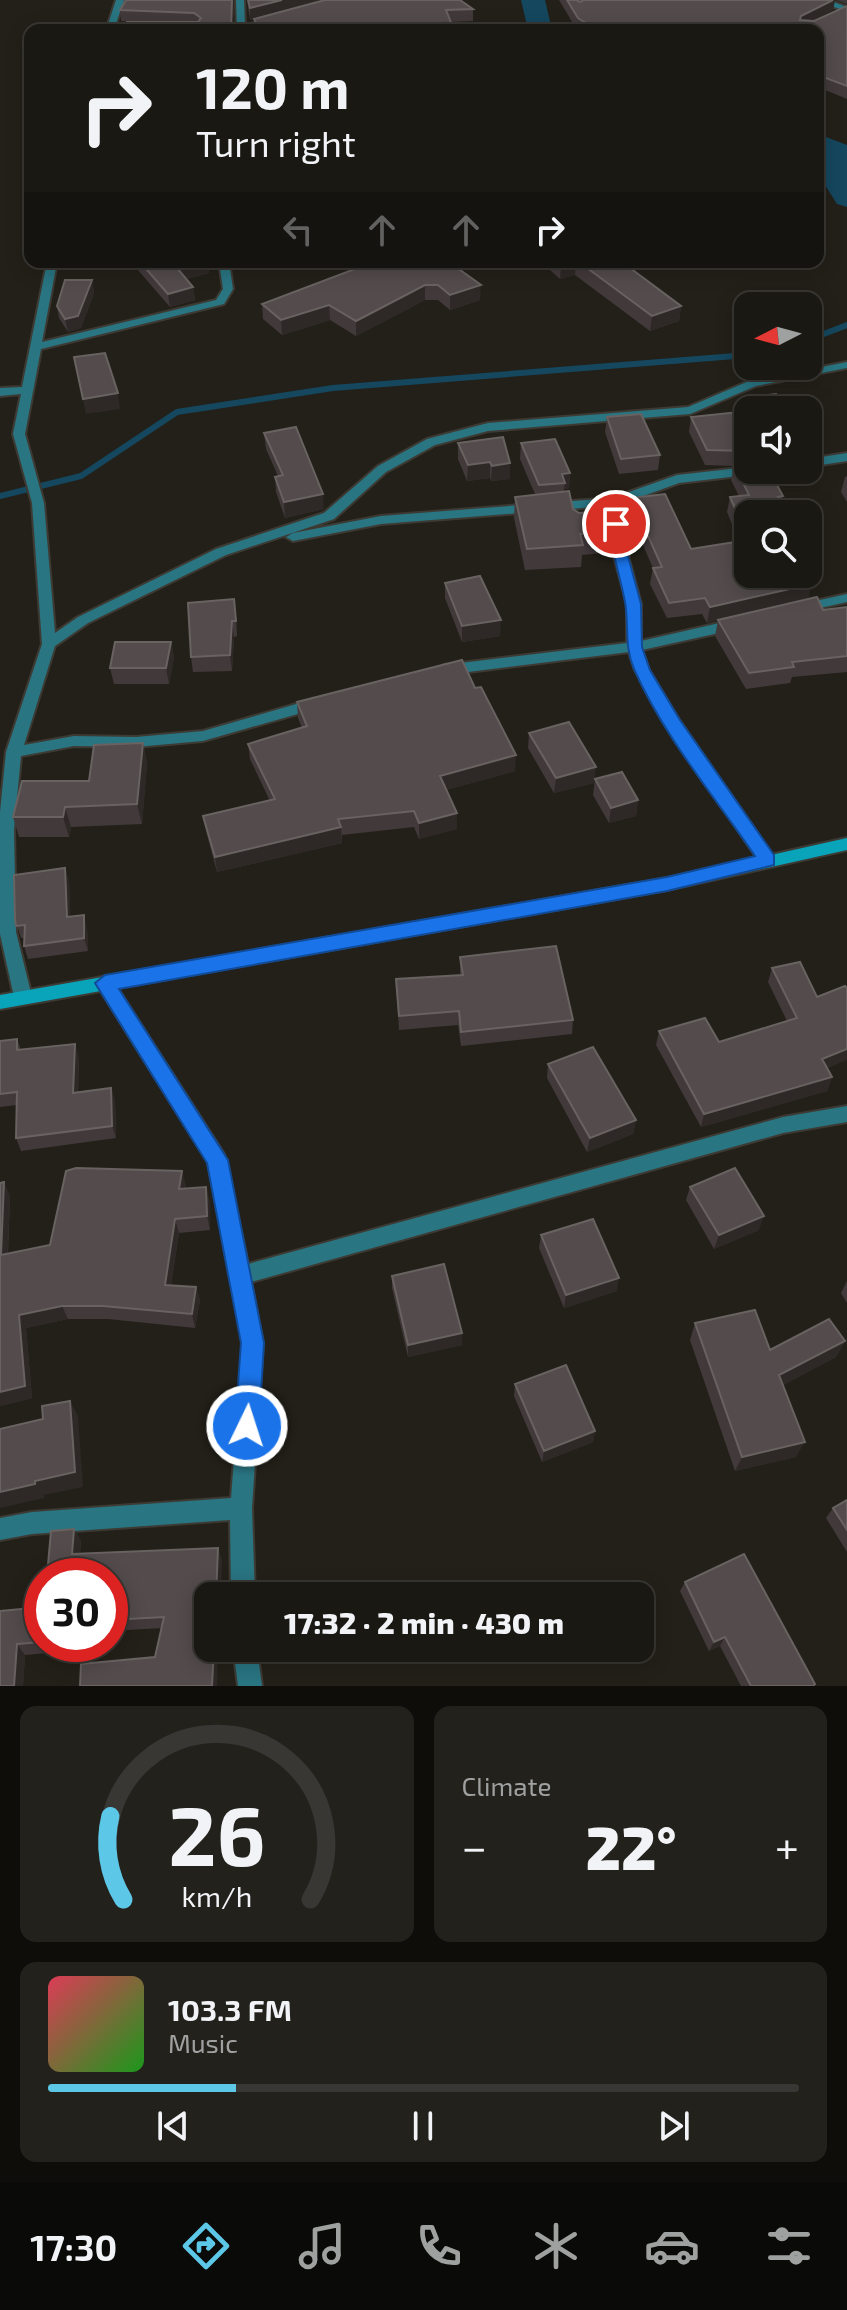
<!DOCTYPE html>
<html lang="en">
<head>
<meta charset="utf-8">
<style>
	:root { --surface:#1a1813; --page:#23211c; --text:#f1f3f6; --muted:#9fa0a0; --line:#383733; --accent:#5dc7e8 }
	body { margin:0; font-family:"Exo 2",sans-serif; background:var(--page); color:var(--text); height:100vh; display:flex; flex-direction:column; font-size:30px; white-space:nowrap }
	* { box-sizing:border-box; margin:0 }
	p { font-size:26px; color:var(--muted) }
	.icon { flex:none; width:44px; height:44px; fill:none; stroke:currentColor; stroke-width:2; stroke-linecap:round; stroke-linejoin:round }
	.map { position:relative; height:1686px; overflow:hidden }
	.panel { display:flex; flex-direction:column; gap:20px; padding:20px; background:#0e0d0a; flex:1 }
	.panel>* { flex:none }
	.hud { position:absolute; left:24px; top:24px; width:800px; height:244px; border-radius:16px; box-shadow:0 4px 20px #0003,0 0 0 2px var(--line); background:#1a1813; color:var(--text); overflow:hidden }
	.needle { width:52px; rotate:264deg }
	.tools { position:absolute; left:734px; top:292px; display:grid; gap:16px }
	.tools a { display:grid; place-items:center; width:88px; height:88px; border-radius:16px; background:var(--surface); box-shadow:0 4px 20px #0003,0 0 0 2px var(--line); font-size:40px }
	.speed { position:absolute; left:24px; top:1558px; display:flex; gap:16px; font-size:40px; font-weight:700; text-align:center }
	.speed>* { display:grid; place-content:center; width:104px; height:104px; border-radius:50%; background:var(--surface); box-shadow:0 4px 20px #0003,0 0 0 2px var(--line); line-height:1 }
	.speed .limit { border:12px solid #d22; background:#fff; color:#111 }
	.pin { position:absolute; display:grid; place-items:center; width:68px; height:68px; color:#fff; margin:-34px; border:4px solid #fff; border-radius:50%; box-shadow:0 2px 8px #0007 }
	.me { position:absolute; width:88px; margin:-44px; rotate:4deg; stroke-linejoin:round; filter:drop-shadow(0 0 6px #0008) }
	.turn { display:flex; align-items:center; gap:28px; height:168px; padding:0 40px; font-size:36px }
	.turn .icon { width:104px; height:104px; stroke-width:2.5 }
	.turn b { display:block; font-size:56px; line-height:68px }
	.lanes { display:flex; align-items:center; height:76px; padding:0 40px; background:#0003; justify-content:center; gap:40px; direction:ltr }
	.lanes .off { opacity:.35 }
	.big { font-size:60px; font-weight:800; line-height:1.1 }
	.panel .widget { flex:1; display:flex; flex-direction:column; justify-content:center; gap:12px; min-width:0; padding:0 28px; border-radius:16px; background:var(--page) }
	.panel .dial { align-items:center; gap:0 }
	.dial svg { height:208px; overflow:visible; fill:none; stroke:var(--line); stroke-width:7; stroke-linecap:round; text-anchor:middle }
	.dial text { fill:var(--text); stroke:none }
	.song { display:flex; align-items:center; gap:24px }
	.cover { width:96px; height:96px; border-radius:12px; background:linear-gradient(135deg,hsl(350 70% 55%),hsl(120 70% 35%)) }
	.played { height:8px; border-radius:4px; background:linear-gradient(90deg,var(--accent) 25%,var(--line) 25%) }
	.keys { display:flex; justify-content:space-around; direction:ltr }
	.heat { display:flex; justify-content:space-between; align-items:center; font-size:44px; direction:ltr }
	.panel .tiles { flex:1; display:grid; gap:20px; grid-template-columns:1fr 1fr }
	.widget:last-child { grid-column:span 2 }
	.trip { position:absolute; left:194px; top:1582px; width:460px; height:80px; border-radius:16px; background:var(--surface); box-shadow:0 4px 20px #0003,0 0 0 2px var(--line); font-weight:800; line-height:80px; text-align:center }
	.tab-bar { display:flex; height:128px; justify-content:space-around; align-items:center; background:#0a0a08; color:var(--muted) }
	.tab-bar .icon { width:56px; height:56px }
	.tab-bar .on { color:var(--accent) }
	.tab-bar b { font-size:36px; color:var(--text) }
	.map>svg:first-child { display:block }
</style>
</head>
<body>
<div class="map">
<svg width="847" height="1686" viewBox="0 0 847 1686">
	<rect width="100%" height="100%" fill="#232019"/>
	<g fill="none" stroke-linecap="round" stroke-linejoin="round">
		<path stroke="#15475e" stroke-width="5" d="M837,150l10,-1"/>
		<path stroke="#15475e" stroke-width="6" d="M808,340l39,-15
			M0,496l81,-20 96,-64 156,-24 415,-33"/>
		<path fill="#15475e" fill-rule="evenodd" d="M521,0h24l7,30h-24z
			M818,134l29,11v62l-10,-3 -12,-19z"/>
		<g stroke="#3d3a34" stroke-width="4">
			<path id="minor" d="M116,0h8l-8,24 30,1 3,1v4h-43z
				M236,0h8l1,25 30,-6 4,2 -42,9z
				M816,0h12l19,7v5z
				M47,262h10l-15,80 174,-42 7,-11 -4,-27h10l4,27 -9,15 -183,45 -16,85 19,69 11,130 23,-16 138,-68 108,-36 54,-47 49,-27 61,-16 200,-16 61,-26 98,-19v6l-91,18 -66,28 -202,17 -53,14 -49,27 -52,47 -108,36 -138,68 -33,23 -31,99 50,-9 62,1 67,-6 114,-33 7,5 -2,4 -119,34 -67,6 -62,-1 -53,10 -7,74 2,102 16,65 -3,5 -6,2 -6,-2 -3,-5 -14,-63v-122l6,-60 36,-108 -10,-141 -19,-69 8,-40 -21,2v-8l22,-1z
				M847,453v8l-39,6v-8z
				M748,467v3h14l-6,4 -77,9 -58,21 4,41 16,59v37l96,-22 7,5 -7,5 -95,21 7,20 30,50 94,136 2,4 -2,4h-12l-92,-136 -34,-58 -6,-18 -185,23 -7,-5 7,-5 183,-22v-39l-16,-59 -3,-39 -227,18 -88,17 -7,-4 7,-4 88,-17 231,-18 65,-23z
				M847,594v8l-45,10 -7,-4 2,-3z
				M105,976l6,2 113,176 24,110 535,-147 64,-11v16l-64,11 -532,149 12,61 -11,165 3,88h-24l-1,-76 -198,14 -32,6v-22l32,-6 199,-14 12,-155 -35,-181 -109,-174 -3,-5 3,-5z
				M233,1648h24l5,38h-24z"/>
		</g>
		<g stroke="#3d3a34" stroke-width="4">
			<path id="secondary" d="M847,838v12l-180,40 -667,119v-14l667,-117z"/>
		</g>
		<use href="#minor" fill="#297582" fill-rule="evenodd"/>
		<use href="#secondary" fill="#09a4ba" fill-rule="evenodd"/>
	</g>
	<path fill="#42393b" d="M126,0h108l-1,30h-110l7,-8 -9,-1 -1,-11z
		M247,0h213l13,9v12l-23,1 4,8h-199l-1,-11 69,-18 -73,19z
		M559,0h276l-2,10 -22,11h3l33,-15v93l-29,-12v-57h-241z
		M836,0h11v4z
		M131,262h77l1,11 -23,6 7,8 2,13 -25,7z
		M350,262h99l31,38 -30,10 -12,-10h-13l-69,36 -26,-16 -48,15 -19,-16 -1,-15 89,-33z
		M541,262h81l59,44 -2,15 -29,10 -75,-56 -15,4z
		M92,280l2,13 -13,35 -13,4 -9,-14 -2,-12z
		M746,398l39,12h-37v60l35,26 -2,8 -33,10 60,85 15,11 24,-3v65l-55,5 -2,6 -44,6 -31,-53 3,-16 -11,3 -5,-9 -35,4 -17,-34 3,-16 -24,-55 2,-15 60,51 48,-8 -12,-29 3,-15 9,-1 -8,-16 3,-14 -29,-1 -16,-33 2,-15 52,-5z
		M607,417l53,38 -2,15 -39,4 -14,-42z
		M264,433l60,76 -39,9 -9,-26 -1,-15 3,-1 -12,-27z
		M503,437l7,42 -19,2 -1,-3 -23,3 -9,-22v-16z
		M521,443l49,30 -1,15 -5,1v2l9,18 32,23 -2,21 -21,2 -1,12 -56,3 -11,-52 1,-21 20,-3 -15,-35z
		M847,476v26l-6,-10 4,-15z
		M445,583l55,53 -38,6 -17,-44z
		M236,615l1,21 -3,1 -2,34 -39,1 -2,-15z
		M171,642l3,15 -5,27h-55l-4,-16z
		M297,702l218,69 -69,19 11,39 -38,10 -5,-12 -72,8v8l-125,29 -11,-41 -3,-15 67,-15 -20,-42 -2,-15 54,-16 -4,-10z
		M529,733l65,50 -40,10 -26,-45z
		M143,743l4,20 -5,61 -71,3 -2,10h-50l-6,-20 76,-36z
		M595,779l43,21 -2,16 -27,7 -16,-28z
		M69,881l1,36 17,11 1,23 -60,8 -4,-13v-8h-3l-6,-19z
		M460,957l113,63 -1,14 -111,12 -3,-21 -59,5 -3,-51 64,-4z
		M772,968l60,109 -5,14 -126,36 -45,-82 3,-14 60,11 68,-21 -19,-39z
		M17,1039l4,11 58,7 -1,35 33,-4 4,13 1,37 -95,13 -5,-13 1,-33 -17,2v-66z
		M548,1064l88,56 -3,14 -46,18 -40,-74z
		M4,1182l6,15 -2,57 42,-9 136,-60 -1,4 25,12v29l-31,3 -8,52 25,2 4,13 -5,28 -87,-9h-40l-42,9 6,70 -32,8v-223z
		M690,1187l69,43 -45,19 -28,-49z
		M541,1235l76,56 -53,17 -25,-60z
		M392,1276l70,57v12l-54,12 -16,-69z
		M847,1281v22l-6,-10z
		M695,1323l75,27 75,-9 -9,16 -53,28 13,72 -61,14 -45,-131z
		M515,1384l80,47 -2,11 -51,20 -28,-66z
		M847,1500v52l-21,-34 7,-10z
		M74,1529l7,12 -1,13 142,6 -67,97 7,-29 -52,3v-55h-63z
		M685,1582l130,102 -1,2h-73l-21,-40 -11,5 -29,-60z
		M42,1607v37h28l-1,7 -44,4 -2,31h-23v-75z"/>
	<path fill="#2e2826" d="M232,0h2l-1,30h-2z
		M282,0h46l-78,20v-12z
		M833,0h2l-2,10 -34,17 2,-11z
		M199,262h9l1,11 -30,8 -2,-13z
		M568,262h8l-1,13 -15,4 1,-15z
		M92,280l2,13 -13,35 -13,4 -3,-13z
		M425,285v15l-69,36v-15z
		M481,285l-1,15 -30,10v-15z
		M193,287l2,13 -25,7 -2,-13z
		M329,305l1,15 -48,15 -1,-15z
		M681,306l-2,15 -29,10 2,-15z
		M118,393l2,16 -34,5 -3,-15z
		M490,462v16l-23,3 1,-16z
		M510,463v16l-19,2 1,-15z
		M570,473l-1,15 -5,1 1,-6 -3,-9z
		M323,494l1,15 -39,9 -1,-16z
		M812,584l-4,16 -101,23 3,-16z
		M501,620l-1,16 -38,6v-16z
		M232,621l2,16 -2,34 -2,-16z
		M171,642l3,15 -5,27 -3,-16z
		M143,743l4,20 -5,61 -5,-20z
		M516,755l-1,16 -76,21 1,-16z
		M596,767l-2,16 -40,10 2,-15z
		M638,800l-2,16 -27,7 2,-15z
		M65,807l6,20 -2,10 -6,-20z
		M457,813v16l-38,10v-16z
		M341,827l1,16 -125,29 -2,-15z
		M65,868l4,13 2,49 -4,-13z
		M84,915l3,13 1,23 -4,-13z
		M75,1044l4,13 -2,49 -4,-13z
		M847,1049v11l-31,13 6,-14z
		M832,1077l-5,14 -126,36 3,-13z
		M111,1088l4,13 1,37 -4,-12z
		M636,1120l-3,14 -46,18 3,-14z
		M182,1171l4,14 -3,18 -4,-14z
		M4,1182l6,15 -3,72 -6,-14z
		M206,1187l4,14v29l-3,-14z
		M764,1216l-5,14 -45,19 5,-14z
		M175,1219l4,14 -10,65 -4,-13z
		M619,1278l-2,13 -53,17 2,-13z
		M196,1287l4,13 -5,28 -3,-14z
		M62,1306l6,13 -42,9 6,70 -32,8v-14l19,-77z
		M462,1333v12l-54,12v-12z
		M845,1341l-9,16 -64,34 7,-16z
		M70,1401l8,15 5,71 -39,8v3l-44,10v-16l35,-11z
		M595,1431l-2,11 -51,20 2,-11z
		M805,1442l-9,15 -61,14 7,-14z
		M74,1529l7,12 -2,25 -7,-12z
		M218,1548l4,12 -1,36h-5z
		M725,1637l-5,9 -11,5 5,-9z
		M17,1644l8,11 -2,31h-9z
		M214,1648h4l-1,38h-5z"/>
	<path fill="#534b4c" stroke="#686261" stroke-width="2" d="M126,0h106l-1,30h-108l4,-8h71l3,-4 -7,-5 -74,-3z
		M248,0h34l-32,8z
		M325,0h135l13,9 -27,1 8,20h-195l-5,-11z
		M567,0h9l4,2 4,-2h249l-32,16 -1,4 14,1 33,-15v80l-29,-11v-45h-221l-19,-12z
		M140,262h59l-22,6 16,19 -25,7z
		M352,262h97l32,23 -31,10 -12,-10h-13l-69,36 -27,-16 -48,15 -19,-16 93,-35z
		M579,262h43l59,44 -29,10z
		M65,280h27l-14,36 -13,3 -8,-13z
		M105,353l13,40 -35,6 -9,-42z
		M776,394l9,16h-32l-7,-12z
		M748,411v40l-41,-1 -16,-33z
		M641,414l19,41 -39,4 -14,-42z
		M296,427l27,67 -39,8 -9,-25 8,-2 -19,-42z
		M503,437l7,26 -18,3 -2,-4 -22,3 -10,-22z
		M555,439l15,34 -8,1 3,9 -26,2 -18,-42z
		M748,462v8h21l14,26 -5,1 8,17h-38v24l-18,-41 19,-2 -15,-31z
		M569,491l4,18 6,4 21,-2 5,21 -25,2 3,11 -56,4 -12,-52z
		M665,494l26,55 57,-9v34h59l5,10 -102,23 -5,-9 -36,5 -16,-35 9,-1 -31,-69z
		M480,576l21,44 -39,6 -17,-43z
		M817,597l6,13 24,-3v49l-55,6 2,5 -45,6 -31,-53z
		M234,599l2,22h-4l-2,34 -39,2 -3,-54z
		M115,642h56l-5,26h-56z
		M462,660l13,28 6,-1 35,68 -76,21 17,37 -38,10 -5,-12 -76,8 3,8 -126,30 -12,-41 72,-17 -27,-55 59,-18 -10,-24z
		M569,722l27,45 -40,11 -27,-45z
		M143,743l-6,61 -72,3 -2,10h-50l9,-36h67l5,-36z
		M622,772l16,28 -27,8 -16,-29z
		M65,868l2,49 17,-2v23l-60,8 1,-21 -9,1 -1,-7 -1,-44z
		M556,946l17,74 -112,12 -2,-21 -60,5 -3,-37 67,-4 -3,-18z
		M800,962l17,35 28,-11 2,2v61l-25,10 10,18 -128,37 -45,-83 46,-13 14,24 78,-24 -25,-50z
		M17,1039v11l58,-6 -2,49 38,-5 1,38 -96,12 1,-46 -17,2v-53z
		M593,1047l43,73 -46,18 -42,-74z
		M76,1168l106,3 -3,18 27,-2 1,29 -32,3 -10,66 31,2 -4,27 -89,-8h-41l-43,9 6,71 -25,6v-209l4,-1 -3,73 49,-10 16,-74z
		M735,1168l29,48 -45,19 -29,-48z
		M593,1219l26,59 -53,17 -25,-60z
		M444,1264l18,69 -54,12 -16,-69z
		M755,1310l15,40 59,-31 16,22 -66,34 26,67 -63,15 -47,-134z
		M566,1365l29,66 -51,20 -29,-67z
		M70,1401l5,71 -40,9v3l-35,8v-63l43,-10 -1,-13z
		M847,1500v30l-14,-22z
		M74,1529l-2,25 146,-6 -2,48h-8v52h6l-2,38h-132l1,-22 74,-7 9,-40 -54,3v-44h-63l4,-45z
		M744,1554l71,130 -2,2h-62l-26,-49 -11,5 -29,-60z
		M42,1607v35l-25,2 -3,42h-14v-75z"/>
	<path fill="#1a73e8" stroke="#114b97" stroke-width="2" d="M616,519l8,5 1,21 16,59 1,43 8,23 30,50 94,135v10l-107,26 -548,98 109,171 36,183 -5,83 -4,8 -8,4 -9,-4 -3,-8 6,-83 -34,-180 -112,-180 10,-8 562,-98 88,-21c-41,-60 -92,-121 -121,-187 -10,-23 -5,-44 -9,-67 -5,-27 -14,-51 -16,-78z"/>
</svg>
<div class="tools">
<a><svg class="needle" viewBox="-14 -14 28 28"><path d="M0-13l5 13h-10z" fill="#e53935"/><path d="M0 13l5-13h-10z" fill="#9fa0a0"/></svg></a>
<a><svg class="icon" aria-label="sound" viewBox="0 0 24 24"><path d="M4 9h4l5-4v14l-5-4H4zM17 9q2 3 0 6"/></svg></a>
<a><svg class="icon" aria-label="search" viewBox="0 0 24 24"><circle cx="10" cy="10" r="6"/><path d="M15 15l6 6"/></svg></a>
</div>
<div class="speed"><div class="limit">30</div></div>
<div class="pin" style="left:616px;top:524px;background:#d93025"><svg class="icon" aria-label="arrive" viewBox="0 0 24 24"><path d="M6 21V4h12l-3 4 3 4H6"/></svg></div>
<svg class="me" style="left:247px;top:1426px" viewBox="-20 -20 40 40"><circle r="17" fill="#1a73e8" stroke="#fff" stroke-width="3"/><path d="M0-11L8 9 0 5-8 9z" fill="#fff"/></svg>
<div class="trip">17:32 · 2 min · 430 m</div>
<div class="hud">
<div class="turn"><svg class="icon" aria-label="right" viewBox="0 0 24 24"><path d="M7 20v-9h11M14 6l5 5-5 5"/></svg><div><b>120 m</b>Turn right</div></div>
<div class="lanes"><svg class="icon off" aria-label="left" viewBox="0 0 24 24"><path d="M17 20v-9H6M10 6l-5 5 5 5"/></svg><svg class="icon off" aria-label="ahead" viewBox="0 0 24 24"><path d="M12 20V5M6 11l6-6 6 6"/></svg><svg class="icon off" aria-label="ahead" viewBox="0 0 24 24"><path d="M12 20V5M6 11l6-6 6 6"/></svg><svg class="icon" aria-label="right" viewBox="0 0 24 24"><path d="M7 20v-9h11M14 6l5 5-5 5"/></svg></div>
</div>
</div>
<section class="panel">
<div class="tiles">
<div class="widget dial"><svg viewBox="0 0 100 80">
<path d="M14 69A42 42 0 1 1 86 69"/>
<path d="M14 69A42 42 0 0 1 9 37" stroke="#5dc7e8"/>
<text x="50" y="56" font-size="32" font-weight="700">26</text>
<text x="50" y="72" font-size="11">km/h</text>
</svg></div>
<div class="widget"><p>Climate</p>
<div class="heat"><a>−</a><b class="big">22°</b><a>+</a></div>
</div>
<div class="widget">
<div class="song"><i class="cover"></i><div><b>103.3 FM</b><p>Music</p></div></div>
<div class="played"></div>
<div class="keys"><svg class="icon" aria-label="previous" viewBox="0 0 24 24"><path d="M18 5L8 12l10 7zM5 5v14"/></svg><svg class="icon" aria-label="pause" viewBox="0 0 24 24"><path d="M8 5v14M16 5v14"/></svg><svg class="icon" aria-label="next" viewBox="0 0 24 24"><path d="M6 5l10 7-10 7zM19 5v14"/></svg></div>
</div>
</div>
</section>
<nav class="tab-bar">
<b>17:30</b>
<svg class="icon on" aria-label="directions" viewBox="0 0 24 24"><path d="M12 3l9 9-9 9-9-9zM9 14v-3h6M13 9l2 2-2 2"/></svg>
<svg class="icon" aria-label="music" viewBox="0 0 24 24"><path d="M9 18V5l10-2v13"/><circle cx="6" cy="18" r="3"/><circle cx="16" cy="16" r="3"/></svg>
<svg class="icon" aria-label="phone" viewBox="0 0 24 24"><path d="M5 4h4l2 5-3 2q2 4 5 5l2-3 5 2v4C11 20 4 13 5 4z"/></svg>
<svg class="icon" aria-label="climate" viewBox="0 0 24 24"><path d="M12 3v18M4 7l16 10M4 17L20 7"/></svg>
<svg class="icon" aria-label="car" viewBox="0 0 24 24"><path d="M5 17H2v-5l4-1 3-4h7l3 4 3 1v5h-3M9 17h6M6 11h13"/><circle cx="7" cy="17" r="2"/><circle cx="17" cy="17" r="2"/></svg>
<svg class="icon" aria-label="filters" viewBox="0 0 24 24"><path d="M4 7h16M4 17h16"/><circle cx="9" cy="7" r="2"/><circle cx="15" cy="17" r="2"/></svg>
</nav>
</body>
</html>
